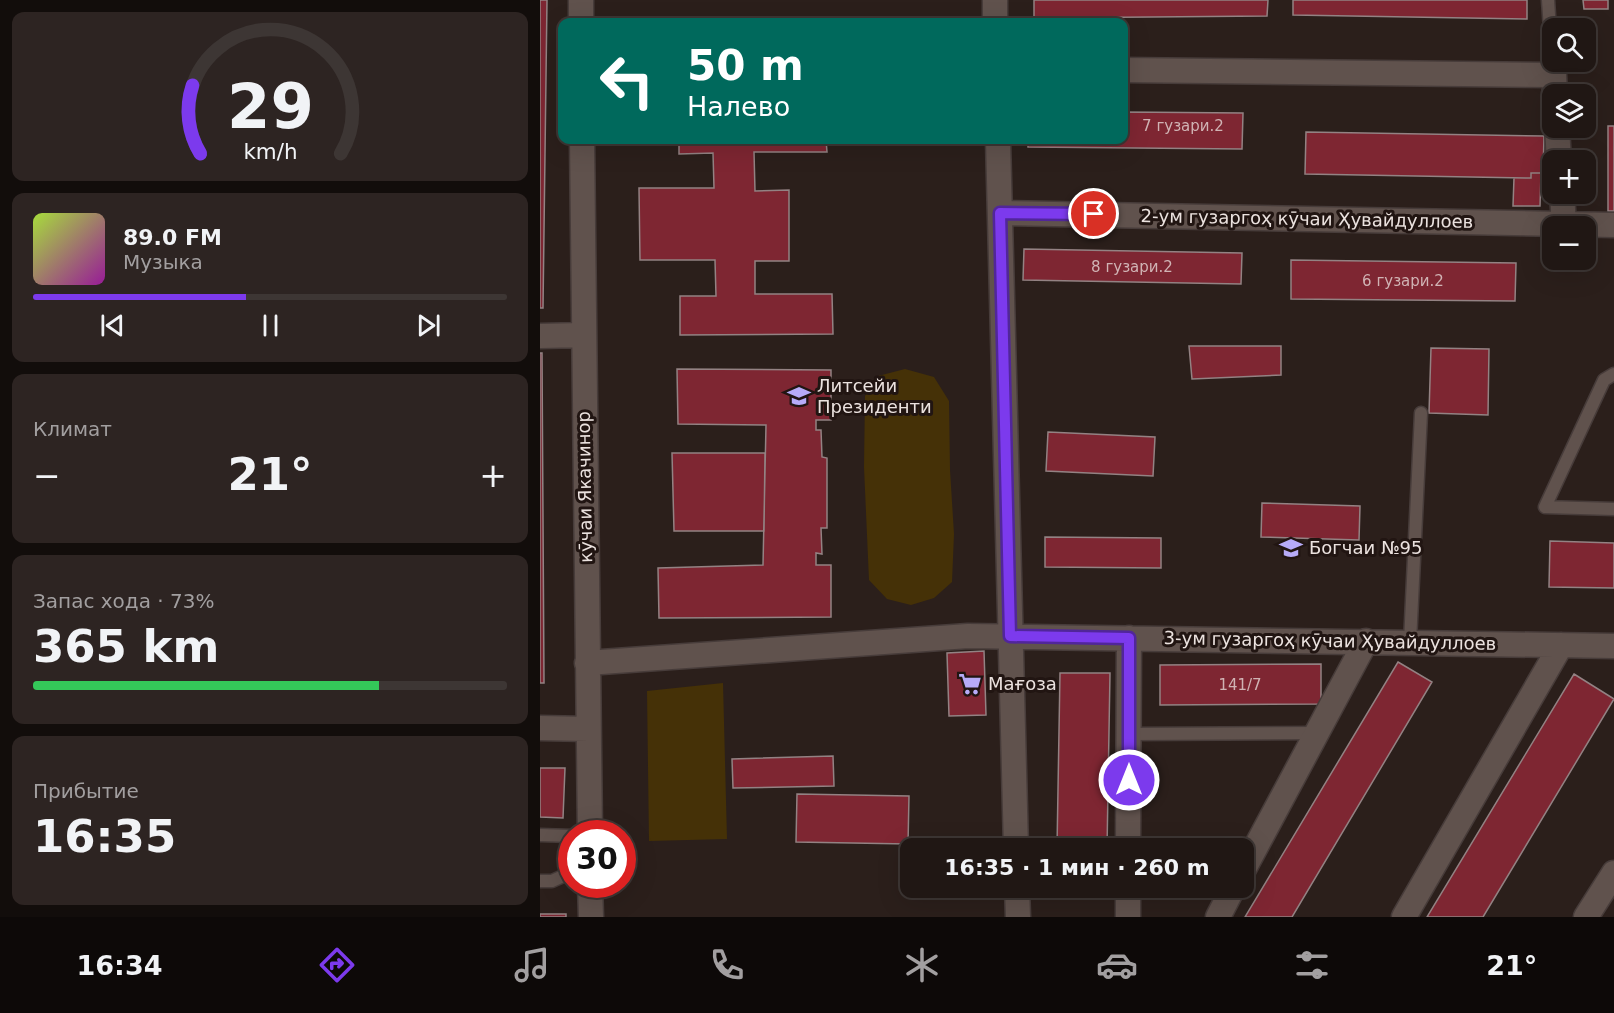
<!DOCTYPE html>
<html lang="ru">
<head>
<meta charset="utf-8">
<style>
	:root { --surface:#201714; --page:#2d2422; --text:#f1f3f6; --muted:#a29fa0; --line:#3d3634; --accent:#7c3aed }
	body { margin:0; font-family:"DejaVu Sans",sans-serif; background:var(--page); color:var(--text); height:100vh; display:flex; flex-direction:column; font-size:22px; white-space:nowrap }
	* { box-sizing:border-box; margin:0 }
	p { font-size:20px; color:var(--muted) }
	.icon { flex:none; width:33px; height:33px; fill:none; stroke:currentColor; stroke-width:2; stroke-linecap:round; stroke-linejoin:round }
	.map { position:relative; flex:1; overflow:hidden }
	.panel { display:flex; flex-direction:column; gap:12px; padding:12px; background:#120d0b; width:540px }
	.panel>* { flex:none }
	.banner { position:absolute; left:18px; top:18px; width:570px; height:126px; border-radius:12px; box-shadow:0 6px 24px #0002,0 0 0 2px var(--line); background:#00695c; color:#fff; overflow:hidden }
	.buttons { position:absolute; left:1002px; top:18px; display:grid; gap:12px }
	.buttons a { display:grid; place-items:center; width:54px; height:54px; border-radius:12px; background:var(--surface); box-shadow:0 6px 24px #0002,0 0 0 2px var(--line); font-size:30px }
	.speed { position:absolute; left:18px; top:820px; display:flex; gap:12px; font-size:30px; font-weight:700; text-align:center }
	.speed>* { display:grid; place-content:center; width:78px; height:78px; border-radius:50%; background:var(--surface); box-shadow:0 6px 24px #0002,0 0 0 2px var(--line); line-height:1 }
	.speed .limit { border:9px solid #d22; background:#fff; color:#111 }
	.pin { position:absolute; display:grid; place-items:center; width:51px; height:51px; color:#fff; margin:-26px; border:3px solid #fff; border-radius:50%; box-shadow:0 2px 6px #0007 }
	.me { position:absolute; width:66px; margin:-33px; rotate:0deg; stroke-linejoin:round; filter:drop-shadow(0 0 4px #0008) }
	.turn { display:flex; align-items:center; gap:21px; height:126px; padding:0 30px; font-size:27px }
	.turn .icon { width:78px; height:78px; stroke-width:2.5 }
	.turn b { display:block; font-size:42px; line-height:51px }
	.big { font-size:45px; font-weight:700; line-height:1.1 }
	.panel .tile { flex:1; display:flex; flex-direction:column; justify-content:center; gap:9px; min-width:0; padding:0 21px; border-radius:12px; background:var(--page) }
	.panel .dial { align-items:center; gap:0 }
	.dial svg { height:156px; overflow:visible; fill:none; stroke:var(--line); stroke-width:7; stroke-linecap:round; text-anchor:middle }
	.dial text { fill:var(--text); stroke:none }
	.song { display:flex; align-items:center; gap:18px }
	.cover { width:72px; height:72px; border-radius:9px; background:linear-gradient(135deg,hsl(80 70% 55%),hsl(300 70% 35%)) }
	.played { height:6px; border-radius:3px; background:linear-gradient(90deg,var(--accent) 45%,var(--line) 45%) }
	.keys { display:flex; justify-content:space-around; direction:ltr }
	.heat { display:flex; justify-content:space-between; align-items:center; font-size:33px; direction:ltr }
	.charge { height:9px; border-radius:4px; background:linear-gradient(90deg,#34c759 73%,var(--line) 0) }
	.trip { position:absolute; left:360px; top:838px; width:354px; height:60px; border-radius:12px; background:var(--surface); box-shadow:0 6px 24px #0002,0 0 0 2px var(--line); font-weight:700; line-height:60px; text-align:center }
	.tab-bar { display:flex; height:96px; justify-content:space-around; align-items:center; background:#0d0908; color:var(--muted) }
	.tab-bar .icon { width:42px; height:42px }
	.tab-bar .selected { color:var(--accent) }
	.tab-bar b { font-size:27px; color:var(--text) }
	main { display:flex; flex:1; min-height:0 }
	.map>svg:first-child { display:block }
</style>
</head>
<body>
<main>
<section class="panel">
<div class="tile dial"><svg viewBox="0 0 100 80">
<path d="M14 69A42 42 0 1 1 86 69"/>
<path d="M14 69A42 42 0 0 1 10 34" stroke="#7c3aed"/>
<text x="50" y="56" font-size="32" font-weight="700">29</text>
<text x="50" y="72" font-size="11">km/h</text>
</svg></div>
<div class="tile">
<div class="song"><i class="cover"></i><div><b>89.0 FM</b><p>Музыка</p></div></div>
<div class="played"></div>
<div class="keys"><svg class="icon" aria-label="previous" viewBox="0 0 24 24"><path d="M18 5L8 12l10 7zM5 5v14"/></svg><svg class="icon" aria-label="pause" viewBox="0 0 24 24"><path d="M8 5v14M16 5v14"/></svg><svg class="icon" aria-label="next" viewBox="0 0 24 24"><path d="M6 5l10 7-10 7zM19 5v14"/></svg></div>
</div>
<div class="tile"><p>Климат</p>
<div class="heat"><a>−</a><b class="big">21°</b><a>+</a></div>
</div>
<div class="tile"><p>Запас хода · 73%</p><b class="big">365 km</b><div class="charge"></div></div>
<div class="tile"><p>Прибытие</p><b class="big">16:35</b></div>
</section>
<div class="map">
<svg width="1074" height="917" viewBox="0 0 1074 917">
	<rect width="100%" height="100%" fill="#2b1f1b"/>
	<path fill="#453107" d="M365,369l29,8 15,24 1,69 4,64 -2,48 -18,16 -23,7 -24,-6 -18,-19 -5,-113 1,-71 13,-20z
		M183,683l4,156 -78,2 -2,-150z"/>
	<path fill="#7e2632" stroke="#938283" stroke-width="1.5" d="M0,0h7l-4,308h-3z
		M494,0h234l-1,16 -233,2z
		M753,0h234v19l-234,-4z
		M1043,0h25v9h-24z
		M1015,26h15v2h-15z
		M584,112l119,1 -1,36 -214,-2v-7h96z
		M1068,126h6v85h-6z
		M766,132l238,4 -1,37h-12v5l-226,-4z
		M139,140h147l1,12h-73l1,39 34,-1v71h-34v33h77l1,40 -153,1v-39h36l-1,-36h-75l-1,-72h75l-1,-35 -34,1z
		M991,173h10l-1,33h-27l1,-28h17z
		M484,249l218,4 -1,31 -218,-4z
		M751,260l225,3 -1,38 -224,-2z
		M649,346h92v29l-89,4z
		M891,348l58,1 -1,66 -59,-2z
		M0,353h2l2,330h-4z
		M137,369l154,1v50h-15v10h5l1,27 5,1v70h-6l1,26 -6,-1v12h15v52l-172,1 -1,-50 105,-3 3,-140 -88,-1z
		M508,432l107,5 -2,39 -107,-5z
		M132,453h93l-1,78h-90z
		M722,503l98,3 -1,34 -98,-3z
		M505,537l116,1v30l-116,-1z
		M1010,541l64,2v45l-65,-1z
		M444,651l2,64 -37,1 -2,-63z
		M858,662l34,20 -140,235h-47z
		M781,664v40l-161,1v-40z
		M520,673h50l-3,176 -50,-1z
		M1034,674l40,25 -131,218h-56z
		M293,756l1,30 -101,2 -1,-29z
		M0,768h25l-2,50 -23,-1z
		M257,794l112,2 -1,48 -112,-2z
		M0,914h26v3h-26z"/>
	<g fill="none" stroke-linecap="round" stroke-linejoin="round">
		<g stroke="#473c3a" stroke-width="15">
			<path id="lane" d="M1008,0l4,60
				M1074,374l-10,6 -59,127 69,2
				M870,642l11,-229
				M589,734l186,-1
				M0,835l32,1
				M0,881h12l20,-9"/>
		</g>
		<g stroke="#473c3a" stroke-width="27">
			<path id="street" d="M41,0v22
				M455,0v22
				M584,70l430,5 1,19
				M1017,128l2,32
				M42,140l8,694
				M458,140l18,709
				M1022,194l2,30
				M460,213l614,12
				M0,336l43,-1
				M47,663l381,-27 646,10
				M0,728l48,1
				M588,849l1,-211
				M704,869l122,-228
				M50,885l1,32
				M477,888l1,29
				M588,917v-29
				M678,917l15,-29
				M864,917l157,-272
				M1046,917l28,-44"/>
		</g>
		<use href="#lane" stroke="#60524d" stroke-width="12"/>
		<use href="#street" stroke="#60524d" stroke-width="24"/>
	</g>
	<g fill="none" stroke-linecap="round" stroke-linejoin="round">
		<g stroke="#51269a" stroke-width="15">
			<path id="route" d="M554,214l-94,-1 10,423 119,2v142"/>
		</g>
		<use href="#route" stroke="#7c3aed" stroke-width="10"/>
	</g>
	<defs>
		<g id="school-bare" transform="scale(1.8)"><path d="M0-5L7-2L0 1L-7-2ZM-4 1L0 2.5L4 1V4Q0 6-4 4Z" fill="#b7abf8" stroke="#211512" stroke-width="2.5" paint-order="stroke"/></g>
		<g id="supermarket-bare" transform="scale(1.8)"><path d="M-6-5.5h2.5l.6 2H6L4.5 2H-2.5L-4.4-4H-6ZM-1.5 3.2a1.3 1.3 0 1 0 .1 0ZM3 3.2a1.3 1.3 0 1 0 .1 0Z" fill="#b7abf8" stroke="#211512" stroke-width="2.5" paint-order="stroke"/></g>
	</defs>
	<g fill-rule="evenodd">
		<use href="#school-bare" x="259" y="396"/>
		<use href="#school-bare" x="751" y="548"/>
		<use href="#supermarket-bare" x="430" y="684"/>
	</g>
	<g text-anchor="middle" stroke-width="6" stroke-linejoin="round" paint-order="stroke">
		<g font-size="15" fill="#d0b3b4">
			<text x="643" y="131">7 гузари.2</text>
			<text x="592" y="272">8 гузари.2</text>
			<text x="863" y="286">6 гузари.2</text>
			<text x="700" y="690">141/7</text>
		</g>
		<g font-size="18" fill="#ebe2df" stroke="#211512">
			<text transform="translate(767 219) rotate(1)" y="6">2-ум гузаргоҳ кӯчаи Ҳувайдуллоев</text>
			<text transform="translate(45 487) rotate(-91)" y="6">кӯчаи Якачинор</text>
			<text transform="translate(790 641) rotate(1)" y="6">3-ум гузаргоҳ кӯчаи Ҳувайдуллоев</text>
		</g>
		<g font-size="18" fill="#ebe2df" stroke="#211512" text-anchor="start">
			<text x="277" y="392">Литсейи<tspan x="277" dy="21">Президенти</tspan></text>
			<text x="769" y="554">Богчаи №95</text>
			<text x="448" y="690">Мағоза</text>
		</g>
	</g>
</svg>
<div class="buttons">
<a><svg class="icon" aria-label="search" viewBox="0 0 24 24"><circle cx="10" cy="10" r="6"/><path d="M15 15l6 6"/></svg></a>
<a><svg class="icon" aria-label="layers" viewBox="0 0 24 24"><path d="M12 4l9 5-9 5-9-5zM3 14l9 5 9-5"/></svg></a>
<a>+</a>
<a>−</a>
</div>
<div class="speed"><div class="limit">30</div></div>
<div class="pin" style="left:554px;top:214px;background:#d93025"><svg class="icon" aria-label="arrive" viewBox="0 0 24 24"><path d="M6 21V4h12l-3 4 3 4H6"/></svg></div>
<svg class="me" style="left:589px;top:780px" viewBox="-20 -20 40 40"><circle r="17" fill="#7c3aed" stroke="#fff" stroke-width="3"/><path d="M0-11L8 9 0 5-8 9z" fill="#fff"/></svg>
<div class="trip">16:35 · 1 мин · 260 m</div>
<div class="banner">
<div class="turn"><svg class="icon" aria-label="left" viewBox="0 0 24 24"><path d="M17 20v-9H6M10 6l-5 5 5 5"/></svg><div><b>50 m</b>Налево</div></div>
</div>
</div>
</main>
<nav class="tab-bar">
<b>16:34</b>
<svg class="icon selected" aria-label="directions" viewBox="0 0 24 24"><path d="M12 3l9 9-9 9-9-9zM9 14v-3h6M13 9l2 2-2 2"/></svg>
<svg class="icon" aria-label="music" viewBox="0 0 24 24"><path d="M9 18V5l10-2v13"/><circle cx="6" cy="18" r="3"/><circle cx="16" cy="16" r="3"/></svg>
<svg class="icon" aria-label="phone" viewBox="0 0 24 24"><path d="M5 4h4l2 5-3 2q2 4 5 5l2-3 5 2v4C11 20 4 13 5 4z"/></svg>
<svg class="icon" aria-label="climate" viewBox="0 0 24 24"><path d="M12 3v18M4 7l16 10M4 17L20 7"/></svg>
<svg class="icon" aria-label="car" viewBox="0 0 24 24"><path d="M5 17H2v-5l4-1 3-4h7l3 4 3 1v5h-3M9 17h6M6 11h13"/><circle cx="7" cy="17" r="2"/><circle cx="17" cy="17" r="2"/></svg>
<svg class="icon" aria-label="filters" viewBox="0 0 24 24"><path d="M4 7h16M4 17h16"/><circle cx="9" cy="7" r="2"/><circle cx="15" cy="17" r="2"/></svg>
<b>21°</b>
</nav>
</body>
</html>
